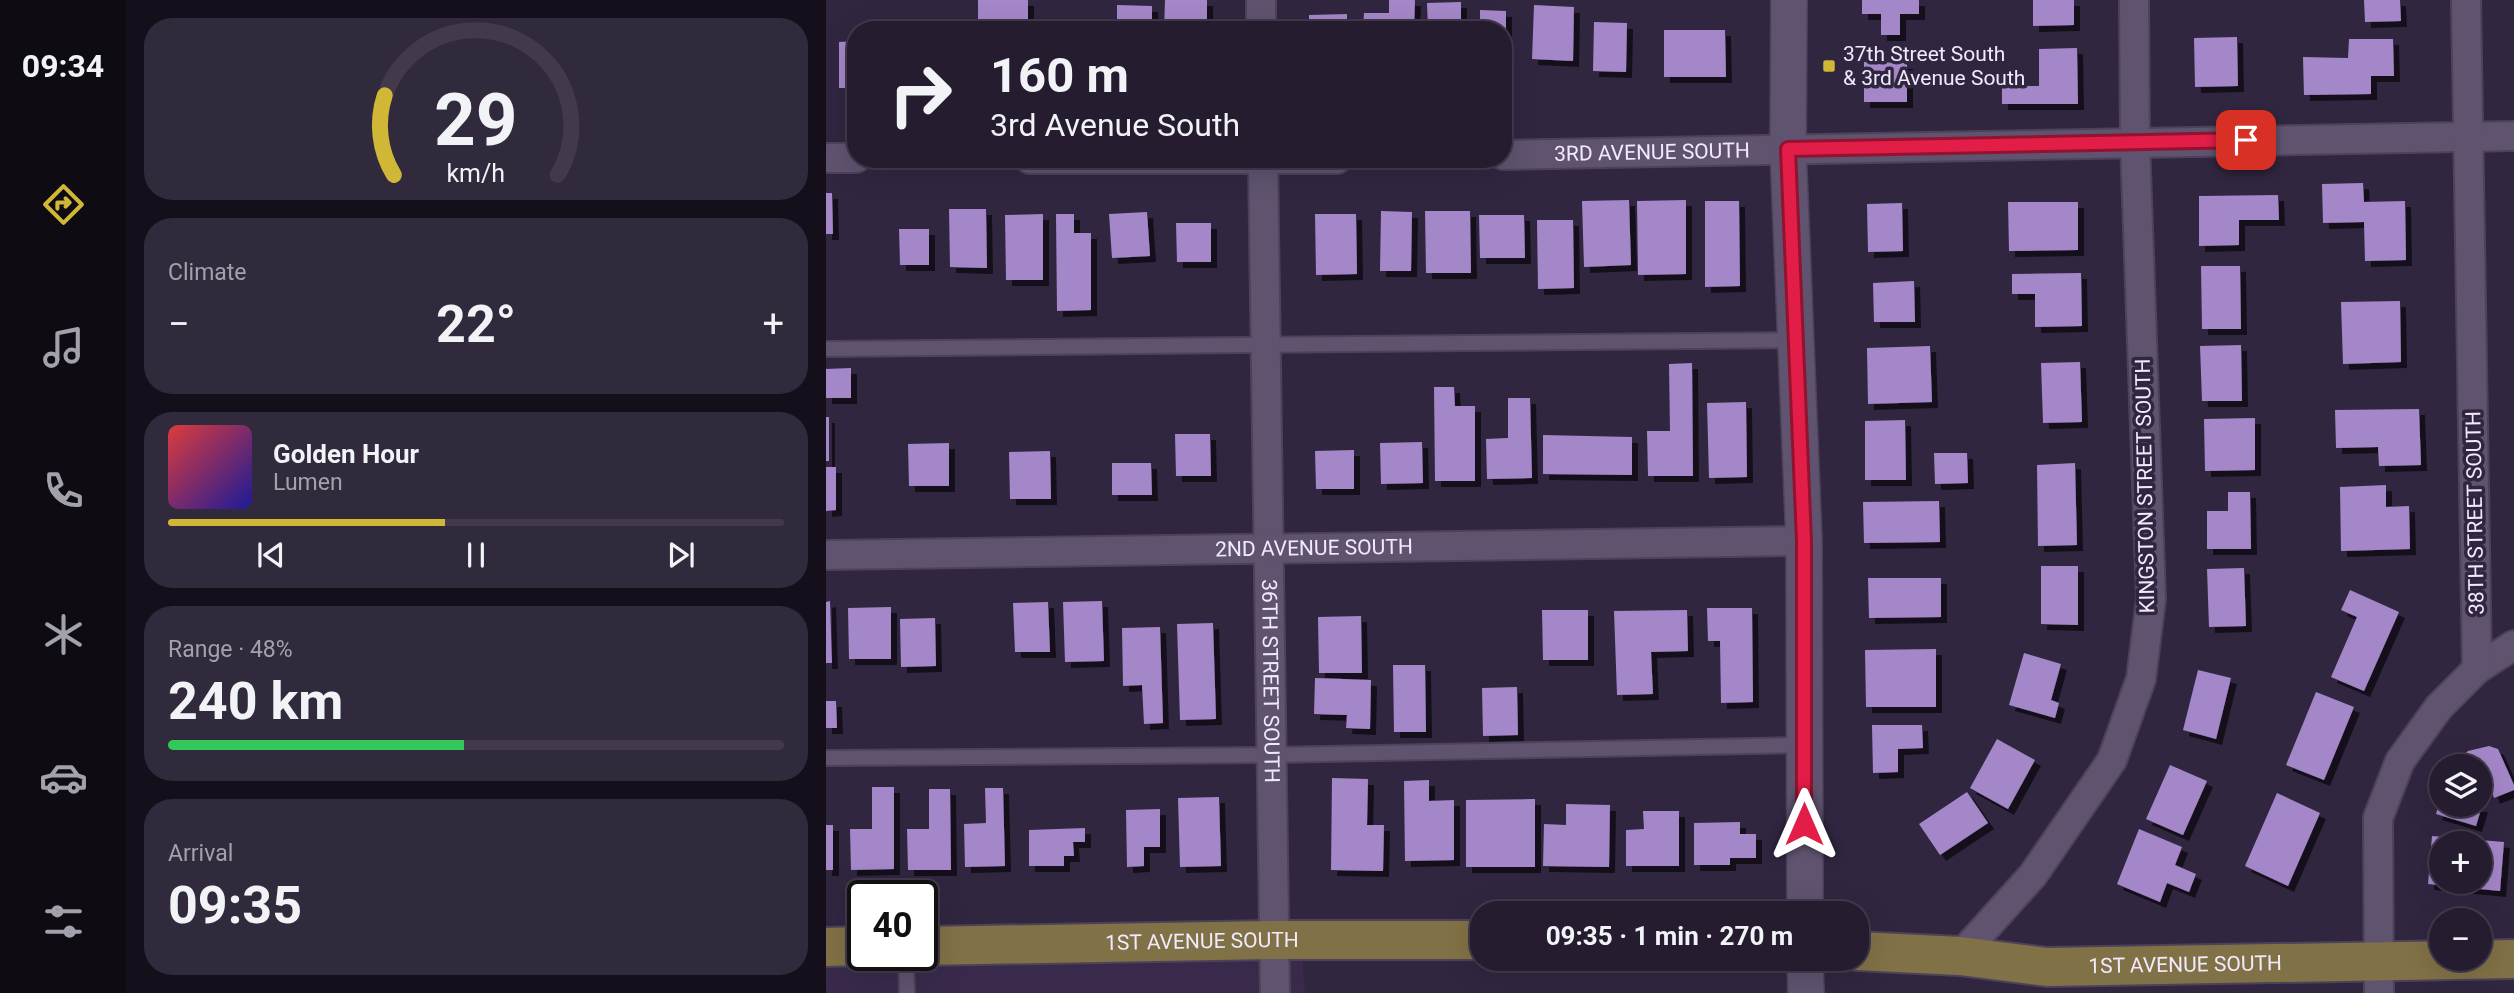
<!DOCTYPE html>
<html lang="en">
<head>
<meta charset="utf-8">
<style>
	:root { --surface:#251c30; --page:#31293c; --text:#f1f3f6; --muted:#a3a1ab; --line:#423a4c; --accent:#d1b736 }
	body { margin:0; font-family:Roboto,sans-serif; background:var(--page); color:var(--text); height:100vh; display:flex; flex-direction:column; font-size:26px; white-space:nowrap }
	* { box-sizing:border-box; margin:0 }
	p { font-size:23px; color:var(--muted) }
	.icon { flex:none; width:38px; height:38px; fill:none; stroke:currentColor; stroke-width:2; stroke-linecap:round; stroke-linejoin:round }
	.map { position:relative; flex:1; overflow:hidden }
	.details { display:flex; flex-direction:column; gap:18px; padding:18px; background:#140f1a; width:700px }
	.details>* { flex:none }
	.hud { position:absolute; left:21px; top:21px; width:665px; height:147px; border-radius:28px; box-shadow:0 7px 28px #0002,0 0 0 2px var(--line); background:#251c30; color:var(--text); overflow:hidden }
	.controls { position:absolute; left:1603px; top:754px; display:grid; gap:14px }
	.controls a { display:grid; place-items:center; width:63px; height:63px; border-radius:50%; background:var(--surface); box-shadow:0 7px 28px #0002,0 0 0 2px var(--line); font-size:35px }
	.speed { position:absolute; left:21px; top:880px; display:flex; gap:14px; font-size:35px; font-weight:700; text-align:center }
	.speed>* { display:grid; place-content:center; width:91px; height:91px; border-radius:50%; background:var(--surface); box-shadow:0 7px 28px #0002,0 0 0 2px var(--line); line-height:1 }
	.speed .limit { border:4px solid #111; border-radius:10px; background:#fff; color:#111 }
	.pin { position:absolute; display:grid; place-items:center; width:60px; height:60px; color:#fff; margin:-30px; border-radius:14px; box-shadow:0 4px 10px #0006 }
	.me { position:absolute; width:77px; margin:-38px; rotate:0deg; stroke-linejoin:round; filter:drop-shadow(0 0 5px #0008) }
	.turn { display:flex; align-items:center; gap:24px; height:147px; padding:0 28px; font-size:32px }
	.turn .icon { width:91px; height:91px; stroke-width:2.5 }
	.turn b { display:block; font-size:49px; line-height:60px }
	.big { font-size:52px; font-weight:700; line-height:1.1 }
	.details .card { flex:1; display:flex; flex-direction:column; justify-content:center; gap:10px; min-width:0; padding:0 24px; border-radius:28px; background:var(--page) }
	.details .dial { align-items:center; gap:0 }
	.dial svg { height:182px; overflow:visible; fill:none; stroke:var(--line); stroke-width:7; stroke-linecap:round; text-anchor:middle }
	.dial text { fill:var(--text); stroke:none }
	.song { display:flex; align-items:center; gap:21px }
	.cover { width:84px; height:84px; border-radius:10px; background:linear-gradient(135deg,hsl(0 70% 55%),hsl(240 70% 35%)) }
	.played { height:7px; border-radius:4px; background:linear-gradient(90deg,var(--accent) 45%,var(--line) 45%) }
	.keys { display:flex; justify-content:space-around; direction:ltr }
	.heat { display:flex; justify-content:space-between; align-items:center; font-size:38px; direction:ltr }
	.charge { height:10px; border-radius:5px; background:linear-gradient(90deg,#34c759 48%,var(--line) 0) }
	.trip { position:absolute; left:644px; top:901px; width:399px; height:70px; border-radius:28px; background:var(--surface); box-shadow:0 7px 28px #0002,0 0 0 2px var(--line); font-weight:700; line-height:70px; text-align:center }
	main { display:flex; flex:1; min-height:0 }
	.tab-bar { display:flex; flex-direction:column; width:126px; justify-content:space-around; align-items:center; background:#0f0b13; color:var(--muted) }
	.tab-bar .icon { width:49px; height:49px }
	.tab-bar .selected { color:var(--accent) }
	.tab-bar b { font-size:32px; color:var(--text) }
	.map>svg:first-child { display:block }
</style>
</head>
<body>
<main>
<nav class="tab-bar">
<b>09:34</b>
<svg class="icon selected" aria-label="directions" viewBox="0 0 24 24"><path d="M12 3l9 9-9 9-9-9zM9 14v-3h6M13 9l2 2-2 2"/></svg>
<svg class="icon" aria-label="music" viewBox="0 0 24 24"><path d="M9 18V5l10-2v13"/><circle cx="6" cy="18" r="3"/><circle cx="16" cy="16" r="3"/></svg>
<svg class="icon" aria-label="phone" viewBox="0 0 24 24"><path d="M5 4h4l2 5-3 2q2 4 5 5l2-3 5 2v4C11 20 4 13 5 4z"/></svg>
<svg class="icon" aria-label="climate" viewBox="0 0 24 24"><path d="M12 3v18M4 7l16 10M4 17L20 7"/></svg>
<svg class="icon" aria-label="car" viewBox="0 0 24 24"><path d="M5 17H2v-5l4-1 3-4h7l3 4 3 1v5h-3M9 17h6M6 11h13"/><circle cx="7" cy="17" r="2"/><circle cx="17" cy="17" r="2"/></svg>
<svg class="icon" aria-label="filters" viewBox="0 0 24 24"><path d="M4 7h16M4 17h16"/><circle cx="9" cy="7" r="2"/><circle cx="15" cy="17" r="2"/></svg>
</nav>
<section class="details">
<div class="card dial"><svg viewBox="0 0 100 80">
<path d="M14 69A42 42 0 1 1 86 69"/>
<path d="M14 69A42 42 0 0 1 10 34" stroke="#d1b736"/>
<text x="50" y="56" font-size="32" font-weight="700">29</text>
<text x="50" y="72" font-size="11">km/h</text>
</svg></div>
<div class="card"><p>Climate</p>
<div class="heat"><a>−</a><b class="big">22°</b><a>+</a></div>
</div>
<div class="card">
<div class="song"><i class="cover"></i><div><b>Golden Hour</b><p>Lumen</p></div></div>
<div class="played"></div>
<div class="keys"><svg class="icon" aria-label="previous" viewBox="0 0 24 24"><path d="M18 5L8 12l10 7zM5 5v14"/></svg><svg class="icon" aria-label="pause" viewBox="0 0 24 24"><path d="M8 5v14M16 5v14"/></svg><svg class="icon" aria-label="next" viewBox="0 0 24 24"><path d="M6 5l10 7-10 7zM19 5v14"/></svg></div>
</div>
<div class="card"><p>Range · 48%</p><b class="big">240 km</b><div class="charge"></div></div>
<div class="card"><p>Arrival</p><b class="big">09:35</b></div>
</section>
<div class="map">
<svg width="1688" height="993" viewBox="0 0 1688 993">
	<defs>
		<filter id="shadow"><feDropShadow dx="6" dy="6" stdDeviation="0" flood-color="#0009"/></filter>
	</defs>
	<rect width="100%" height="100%" fill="#312640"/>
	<path fill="#392a4b" d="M463,955l13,1 3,37h-15z
		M435,956l1,37h-436v-31z"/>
	<path fill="#a487c8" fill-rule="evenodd" filter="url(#shadow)" d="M152,0h50v30h-50z
		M339,0h42v30h-43z
		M563,0h26l-1,30h-51l1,-17h25z
		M1036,0h57v14h-19v21h-19v-21h-19z
		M1207,0h41v25l-41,1z
		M1538,0h36l1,21 -36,1z
		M635,2v28h-33l-1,-27z
		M291,5l35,1v24h-35z
		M708,5l40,2 -1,54 -41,-2z
		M654,10l26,1v57h-3v-38h-23z
		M521,14v16h-38v-15z
		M768,22l33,1 -1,49 -33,-1z
		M838,30h61l1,47h-62z
		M1411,37l1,49 -43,1 -1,-49z
		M1523,39h44l1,37h-23v18l-67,1 -1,-38 45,1z
		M30,41v47h-17v-46z
		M1251,48l1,56h-76v-18h37v-37z
		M1038,62l43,1v39h-43z
		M1537,183l1,19 41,-1 1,59 -41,1 -1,-39 -41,1 -1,-39z
		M0,193h6l1,41h-7z
		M1452,195l1,25h-40v25l-40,1v-50z
		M803,200l2,65 -47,2 -2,-66z
		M860,200v74l-48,1 -1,-74z
		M879,201h34l1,85 -35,1z
		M1182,202h70v48l-69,1z
		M1076,203l1,48 -35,1 -1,-48z
		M123,209h37l1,59 -37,-1z
		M555,211l31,1 -1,59h-31z
		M599,211h45l1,62h-45z
		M321,212l3,44 -38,2 -3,-44z
		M217,214v66h-37l-1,-65z
		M230,214h18v19h17v77l-34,1z
		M489,214h41l1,60 -41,1z
		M653,215h45l1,43h-45z
		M711,220h36l1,68 -36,1z
		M350,223h35v39h-34z
		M73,229h30v36h-29z
		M1375,266h39l1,63h-39z
		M1255,273l1,53 -47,1v-33h-23v-20z
		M1088,281l1,41h-41l-1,-39z
		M1574,301l1,61 -58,2 -2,-62z
		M1415,345l1,56h-40l-2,-55z
		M1104,346l2,56 -64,2 -1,-56z
		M1254,362l2,60 -39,1 -2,-60z
		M866,363l1,113h-45l-1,-45h23l-1,-67z
		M25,368v30h-25v-29z
		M608,387h20l1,19h20v75h-40z
		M682,398h22l2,80 -45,1 -1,-40 22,-1z
		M920,402l1,75 -38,1 -2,-75z
		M1593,409l2,56 -42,1 -1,-19 -42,1 -1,-38z
		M0,417h3v44h-3z
		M1429,418v52l-50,1 -1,-52z
		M1079,420l1,60h-41v-59z
		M349,434h35l1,42h-35z
		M717,435l89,2v38l-89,-1z
		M596,442l1,41 -42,1 -1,-41z
		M123,443v43h-40l-1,-42z
		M528,450v39h-38l-1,-38z
		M224,451l1,48h-41l-1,-47z
		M1108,453h33l1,30 -33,1z
		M286,463h39l1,32h-40z
		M1249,463l2,82 -39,1 -1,-81z
		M0,467h10v43l-10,1z
		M1560,485v22l23,-1 1,43 -69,2 -1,-64z
		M1402,492h22l1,57h-44v-38h21z
		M1113,501l1,41 -76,1 -1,-41z
		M1215,566h37v59l-37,-1z
		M1418,568l2,58 -37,1 -2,-58z
		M1042,578h73v39l-72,1z
		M1524,590l49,22 -35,79 -33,-14 26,-60 -16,-7z
		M4,601l2,62h-6v-61z
		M276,601l2,60 -39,1 -2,-60z
		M222,602l2,50h-35l-2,-49z
		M65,607v52h-42l-1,-51z
		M881,608h45l1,94 -32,1 -1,-62h-12z
		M716,610h46v50h-45z
		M861,610l1,41 -37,1 2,42 -36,1 -3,-84z
		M535,616l1,57h-43l-1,-56z
		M109,618l1,48 -35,1 -1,-48z
		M387,623l3,96 -36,1 -3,-96z
		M334,627l3,96 -19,1 -2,-39 -19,1 -1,-58z
		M1110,649v58h-70l-1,-57z
		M1198,653l37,11 -10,36 8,3 -4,15 -46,-13z
		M567,665h32l1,67h-32z
		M1372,670l33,8 -15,61 -33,-9z
		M489,678l56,2 -1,49 -24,-1 1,-13 -33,-1z
		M691,687l1,48 -35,1 -1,-48z
		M1490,692l38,15 -30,73 -38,-15z
		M0,701h10l1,27h-11z
		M1046,725h50l1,23 -25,1v23l-25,1z
		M1171,739l38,21 -27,49 -38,-21z
		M1663,746l9,3 16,36v5l-20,8 -7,-21 -7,9v-20h-30l18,-15z
		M1344,765l37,16 -24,54 -37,-16z
		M506,778l36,1 -1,46h17l-1,46 -52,-1z
		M603,780v21l25,-1v60l-49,1 -1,-80z
		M46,787h22v82l-43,1 -1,-41h22z
		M159,788h18l2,78 -40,1 -1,-43 22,-1z
		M103,789h21l1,81h-43l-1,-41h22z
		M1141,792l21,31 -48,32 -21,-31z
		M1451,793l43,20 -32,73 -43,-20z
		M393,797l2,69 -41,1 -2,-69z
		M1615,797v8l41,1 -6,20 -40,-12z
		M709,799v68h-69v-67z
		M740,804l44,1 -1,62 -66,-1 1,-42 22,1z
		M334,809v38h-16v19l-17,1 -1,-57z
		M817,811h36v55h-53v-36l18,-1z
		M914,822v12h16v24h-26v7h-36v-42z
		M0,825h7v45h-7z
		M259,828v14h-12l1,14h-10v10h-35v-36z
		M1313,829l43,18 -7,18 21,9 -7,18 -22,-9 -7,19 -43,-18z
		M1606,836l72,6 -4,49 -72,-7zM1615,844h39v38h-39z"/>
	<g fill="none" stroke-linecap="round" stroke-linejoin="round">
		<g stroke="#4d4359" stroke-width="18">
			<path id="service" d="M0,349l968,-9
				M0,758l446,-3 532,-10
				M80,956l1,37"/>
		</g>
		<g stroke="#4d4359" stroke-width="32">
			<g id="minor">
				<path d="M435,0v30"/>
				<path id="s1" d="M677,155l1011,-19"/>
				<path d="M0,158h30"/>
				<path d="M204,159h307"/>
				<path id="s2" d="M437,159l12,834"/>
				<path id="s3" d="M0,555l978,-14"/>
				<path d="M1651,669l37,-24"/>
				<path d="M1134,956l73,-81 79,-115 29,-81 10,-80 -16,-457 -1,-142"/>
				<path d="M1553,993l-1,-175 22,-57 39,-54 38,-38 -11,-669"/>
			</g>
		</g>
		<g stroke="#4d4359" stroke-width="38">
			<path id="tertiary" d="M963,0l-1,149 16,392 1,373
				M979,959l1,34"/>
		</g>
		<g stroke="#4d4359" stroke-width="42">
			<g id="primary">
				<path id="s4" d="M96,946l353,-6h207"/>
				<path d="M0,947l37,-1"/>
				<path id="s5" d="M1031,951l103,5 87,11 467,-8"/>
			</g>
		</g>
		<use href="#service" stroke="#5f5370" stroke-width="14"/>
		<use href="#minor" stroke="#5f5370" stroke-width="28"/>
		<use href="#tertiary" stroke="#5f5370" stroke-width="35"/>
		<use href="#primary" stroke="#817146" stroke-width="38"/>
	</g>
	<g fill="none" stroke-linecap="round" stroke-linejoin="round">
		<g stroke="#92132f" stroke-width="18">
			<path id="route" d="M978,824v-283l-16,-392 458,-9"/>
		</g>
		<use href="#route" stroke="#e11d48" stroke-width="12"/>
	</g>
	<rect fill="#d1b736" stroke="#312640" stroke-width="2.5" x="996" y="59" width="14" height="14" rx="3.5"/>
	<g text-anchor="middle" stroke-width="7" stroke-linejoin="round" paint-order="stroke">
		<g font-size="21" fill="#f1eafc" stroke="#312640" text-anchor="start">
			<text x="1017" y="61">37th Street South<tspan x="1017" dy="24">&amp; 3rd Avenue South</tspan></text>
		</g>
		<g font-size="21" fill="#f1eafc" stroke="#312640">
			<text dy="7" stroke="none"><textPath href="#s1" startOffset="149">3RD AVENUE SOUTH</textPath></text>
			<text transform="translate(1319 486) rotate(-91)" y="7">KINGSTON STREET SOUTH</text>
			<text transform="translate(1649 513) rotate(-91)" y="7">38TH STREET SOUTH</text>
			<text dy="7" stroke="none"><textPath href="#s3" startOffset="488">2ND AVENUE SOUTH</textPath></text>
			<text dy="7" stroke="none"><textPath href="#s2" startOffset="522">36TH STREET SOUTH</textPath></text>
			<text dy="7" stroke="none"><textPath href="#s4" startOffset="280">1ST AVENUE SOUTH</textPath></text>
			<text dy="7" stroke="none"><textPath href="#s5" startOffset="329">1ST AVENUE SOUTH</textPath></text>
		</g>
	</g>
</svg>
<div class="controls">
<a><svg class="icon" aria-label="layers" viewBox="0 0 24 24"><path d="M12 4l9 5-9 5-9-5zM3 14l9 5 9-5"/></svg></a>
<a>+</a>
<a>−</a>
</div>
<div class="speed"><div class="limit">40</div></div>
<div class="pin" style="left:1420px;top:140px;background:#d93025"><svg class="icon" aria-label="arrive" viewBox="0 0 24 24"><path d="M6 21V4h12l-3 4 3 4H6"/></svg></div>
<svg class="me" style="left:978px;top:824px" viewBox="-20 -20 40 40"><path d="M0-17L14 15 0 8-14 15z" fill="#e11d48" stroke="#fff" stroke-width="4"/></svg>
<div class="trip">09:35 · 1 min · 270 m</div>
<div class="hud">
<div class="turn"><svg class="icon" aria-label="right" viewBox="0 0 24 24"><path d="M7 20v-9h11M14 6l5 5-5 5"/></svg><div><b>160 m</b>3rd Avenue South</div></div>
</div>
</div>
</main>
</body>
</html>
